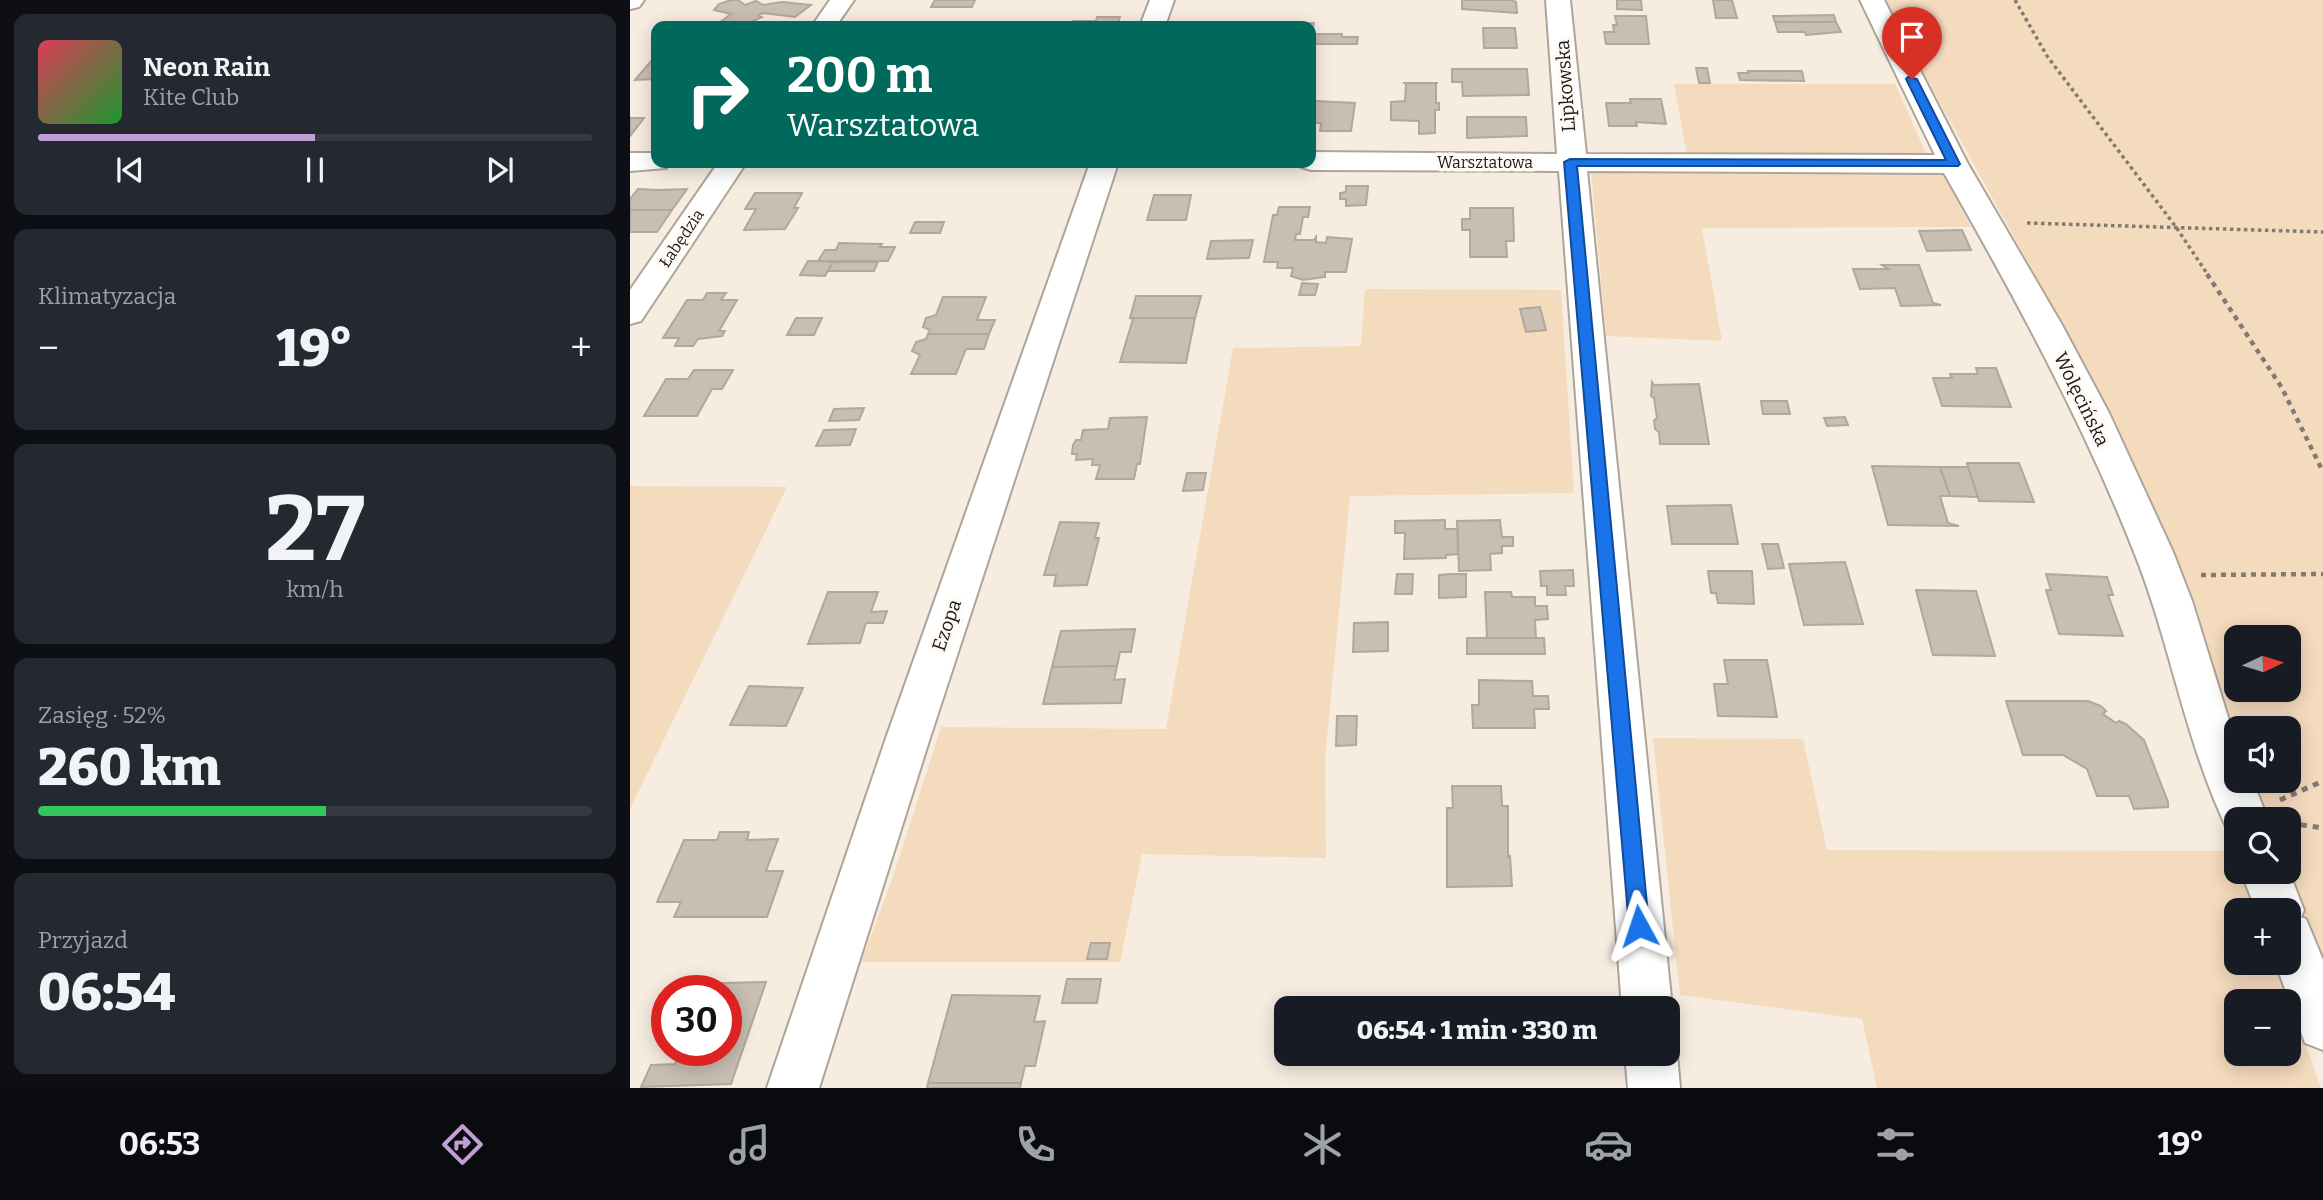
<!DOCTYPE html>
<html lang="pl">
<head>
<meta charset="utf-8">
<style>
	:root { --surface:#171b24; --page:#242831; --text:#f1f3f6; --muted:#9ea1a6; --line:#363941; --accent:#bf9fd5 }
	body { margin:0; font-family:Bitter,serif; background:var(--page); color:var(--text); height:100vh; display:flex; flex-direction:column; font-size:26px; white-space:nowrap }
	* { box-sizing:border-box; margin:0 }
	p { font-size:23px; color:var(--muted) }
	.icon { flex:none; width:38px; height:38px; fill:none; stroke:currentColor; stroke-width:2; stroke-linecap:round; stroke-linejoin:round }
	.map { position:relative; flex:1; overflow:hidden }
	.drawer { display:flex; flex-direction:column; gap:14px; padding:14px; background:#0d0f14; width:630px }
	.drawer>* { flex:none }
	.guide { position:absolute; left:21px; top:21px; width:665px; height:147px; border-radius:14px; box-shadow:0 4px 18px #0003; background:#00695c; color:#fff; overflow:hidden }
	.needle { width:46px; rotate:86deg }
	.buttons { position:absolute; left:1594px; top:625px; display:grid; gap:14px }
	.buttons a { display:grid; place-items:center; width:77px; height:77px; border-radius:14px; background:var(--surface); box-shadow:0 4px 18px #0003; font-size:35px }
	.speed { position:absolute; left:21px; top:975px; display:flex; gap:14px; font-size:35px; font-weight:700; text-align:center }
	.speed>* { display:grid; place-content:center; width:91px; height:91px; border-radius:50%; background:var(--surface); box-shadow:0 4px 18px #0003; line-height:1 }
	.speed .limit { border:10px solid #d22; background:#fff; color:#111 }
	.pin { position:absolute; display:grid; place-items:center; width:60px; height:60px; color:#fff; margin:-72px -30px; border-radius:50% 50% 50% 0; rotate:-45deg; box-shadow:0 0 7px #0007 }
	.pin .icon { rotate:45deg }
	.me { position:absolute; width:77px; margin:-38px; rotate:355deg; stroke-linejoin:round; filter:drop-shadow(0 0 5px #0008) }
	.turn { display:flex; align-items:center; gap:24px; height:147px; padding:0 21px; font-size:32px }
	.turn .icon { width:91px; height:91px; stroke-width:2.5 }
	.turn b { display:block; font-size:49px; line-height:60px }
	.big { font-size:52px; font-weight:800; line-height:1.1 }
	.drawer .widget { flex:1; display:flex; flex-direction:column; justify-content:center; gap:10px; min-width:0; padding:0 24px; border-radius:14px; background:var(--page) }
	.drawer .dial { align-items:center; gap:0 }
	.dial b { font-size:91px; line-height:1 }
	.song { display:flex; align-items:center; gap:21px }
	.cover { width:84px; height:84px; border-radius:10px; background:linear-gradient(135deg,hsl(350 70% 55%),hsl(130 70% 35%)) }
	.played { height:7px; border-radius:4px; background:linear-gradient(90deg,var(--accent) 50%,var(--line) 50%) }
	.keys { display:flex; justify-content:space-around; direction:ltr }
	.heat { display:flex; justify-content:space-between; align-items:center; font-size:38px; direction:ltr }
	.charge { height:10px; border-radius:5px; background:linear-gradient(90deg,#34c759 52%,var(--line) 0) }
	.trip { position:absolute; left:644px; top:996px; width:406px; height:70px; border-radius:14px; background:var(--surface); box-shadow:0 4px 18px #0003; font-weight:800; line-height:70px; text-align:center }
	.dock { display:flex; height:112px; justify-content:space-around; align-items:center; background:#090b0e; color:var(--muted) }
	.dock .icon { width:49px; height:49px }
	.dock .on { color:var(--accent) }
	.dock b { font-size:32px; color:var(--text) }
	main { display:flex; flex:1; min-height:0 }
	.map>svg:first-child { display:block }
</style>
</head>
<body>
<main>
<section class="drawer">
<div class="widget">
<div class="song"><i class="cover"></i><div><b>Neon Rain</b><p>Kite Club</p></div></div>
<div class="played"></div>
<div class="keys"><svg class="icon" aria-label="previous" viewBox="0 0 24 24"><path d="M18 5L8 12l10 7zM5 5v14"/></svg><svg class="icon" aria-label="pause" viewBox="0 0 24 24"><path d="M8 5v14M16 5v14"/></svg><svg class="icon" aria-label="next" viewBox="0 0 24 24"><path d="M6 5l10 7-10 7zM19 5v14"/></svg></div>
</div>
<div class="widget"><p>Klimatyzacja</p>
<div class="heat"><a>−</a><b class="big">19°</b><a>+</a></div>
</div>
<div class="widget dial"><b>27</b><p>km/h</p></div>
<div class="widget"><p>Zasięg · 52%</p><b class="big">260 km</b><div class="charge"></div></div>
<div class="widget"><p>Przyjazd</p><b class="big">06:54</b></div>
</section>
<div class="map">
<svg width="1693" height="1088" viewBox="0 0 1693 1088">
	<rect width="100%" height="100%" fill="#f7ece0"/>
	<path fill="#f5dbbe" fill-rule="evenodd" d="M1253,0h440v980l-44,-108h10v-53h-30l-15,-38 45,-1v-52h-53v34l-15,-39 -61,-194 -94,-198zM1606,637h53v53h-53z
		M1044,84h221l31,69 -239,2z
		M961,171h99l2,3 252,-1 27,54 -269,1 20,113 -116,-5z
		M735,289l196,1 13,203 -224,3 -25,263 1,99 -184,-4 -22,108h-259l32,-85 48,-150 225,2 67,-381 128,-2z
		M0,486l157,1 -157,322z
		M1023,738l150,1 24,111 409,1v21h9l13,38h-22v52l41,1 44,125h-444l-15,-69 -182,-24zM1606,1001h53v53h-53z"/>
	<path fill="#c8beb2" stroke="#b1a79c" stroke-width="2" d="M101,0h7l7,5 11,-4 7,4 19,-3 29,3 -16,12 -32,-4 -4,2 3,2 -9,4 -4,5h-34l16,-12 -17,-4 5,-6z
		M305,0h40l-3,7h-41z
		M832,0h50l4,2 1,11 -55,-4z
		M987,0h24l1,10 -25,-1z
		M1083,0h19l5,18h-21z
		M1204,15l2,7h-61l-2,-6z
		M985,16h31l3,28h-43l-2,-12h10l-1,-7h4z
		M467,17h23l-3,8 -6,1h-40l2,-5h23z
		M1145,22h61l5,10 -35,3 -1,-3h-27z
		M666,23h18l-2,11h30v3h16l-1,7h-46v-18h-16z
		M853,28h32l2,20h-33z
		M22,60h4v19l-21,1z
		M1066,68h11l3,15h-11z
		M822,69h75l2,26 -66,1 -1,-14h-10z
		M1118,71h54l2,10 -64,-1 -2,-7h11z
		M773,83h35h-2v20h3v7h-4v23l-16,1v-13l-28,-1v-18l14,-1 1,-18z
		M1000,99h31l5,25 -30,-2 1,4h-28l-3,-23h25z
		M685,101l40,2 -4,28h-31l1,-8h-10v-20z
		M837,117h59l1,19 -60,2z
		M0,118h14l-14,18z
		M716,186h22l-2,19 -20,1v-7h-6v-6l6,-1z
		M8,189l20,1 29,-1 -15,21h-42v-11z
		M125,193h47l-8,15h4l-13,21 -41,1 12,-21h-11z
		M524,195h37l-5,25h-39z
		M649,207h31l-2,10h-5l-3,17h-4l-1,6h19l2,-3v5l10,1 1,-6 25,2 -6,33h-21v5l-22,3 -12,-4 2,-8h-16l1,-6h-14l9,-47h4z
		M840,208h43l1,33h-8l1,16h-37v-27h-8v-11h8z
		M0,210h42l-15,22h-27z
		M285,222h29l-4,11h-30z
		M1332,230l9,20 -44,1 -8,-20z
		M623,240l-4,18 -42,1 4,-18z
		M209,243l43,1 -2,3h15l-7,14h-70l7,-11h11z
		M178,261h9l16,1 -8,14 -25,-1z
		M203,262h45l-4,9h-46z
		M1252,265h37l14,38 8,2 -40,1 -6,-18 -35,1 -7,-20h35z
		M672,283l16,1 -3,11h-16z
		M77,293h19l-5,7h16l-18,31h6l-3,5 -24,3 -5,7h-18l4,-8h-16l24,-38h16z
		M506,296h65l-6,22h-65z
		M313,297h43l-9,23h18l-6,14h-61l2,-4 -7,-3 3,-9 10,-3z
		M910,307l6,23 -20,2 -6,-23z
		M166,318h26l-8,17h-27z
		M500,318h65l-9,45 -66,-1 13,-43z
		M298,334h61l-5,15h-18l-10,25h-45l9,-19 -8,-4 4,-9 10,-3z
		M1346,368h20l15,39 -69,-1 -9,-28h19l-2,-4h28z
		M64,370h39l-11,19h-10l-15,27h-53l22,-37h22z
		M1022,382l2,3 45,-1 10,60h-49l-1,-12 -4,-3 -1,-9 3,-2 -3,-20 -3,-2z
		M1131,401h26l3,13h-27z
		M234,408l-5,12 -30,1 5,-12z
		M517,417l-7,47h-3l-3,15h-38l4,-14h-8l1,-6 -17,1 1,-6h-5l1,-9 3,-5h5l2,-10 25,-1 2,-11z
		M1215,417l3,8 -21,1 -3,-8z
		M226,429l-6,16 -34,1 8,-16z
		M1337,463h52l15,39 -55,-1z
		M1242,466l68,1 10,29h-10l8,27 11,3 -71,-1z
		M1310,467h28l10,30 -28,-1z
		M557,473h19l-3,17 -20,1z
		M1101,505l7,39h-66l-5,-38z
		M815,520v9h13v25l-12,1v3l-42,1 1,-26h-10v-12z
		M870,520l2,17h11v9h-11v7l-12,1 1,16 -32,1 -2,-50z
		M430,522l39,1 -4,15h4l-12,47 -33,1 2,-11h-12z
		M1132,544h16l6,24 -16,1z
		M1215,562l18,62 -59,1 -15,-61z
		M943,570l1,16h-9l1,9h-19v-9h-6l-1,-15z
		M1078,571h44l2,33 -36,-1 -2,-10h-5z
		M767,574h16l-1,20h-17z
		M822,574h14v23l-27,1v-23z
		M1416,574l61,3 6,18h-5l15,41 -64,-2 -13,-44h5z
		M1286,590l60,1 19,65 -62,-1z
		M198,592h50l-7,20 16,-1 -4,12h-17l-6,20 -52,1z
		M855,592h26l1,5h23v9h12l1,13 -13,1 1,18h-49z
		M758,622v29l-35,1 1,-29z
		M505,629l-4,23h-11l-3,14 -65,1 9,-36z
		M837,638h77l1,16h-78z
		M1094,660h43l10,57 -59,-1 -4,-32h14z
		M487,666l-3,14 11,-1 -4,24 -78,1 9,-37z
		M849,680l53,1 1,15h15l1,13h-15l1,19h-62l-1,-23h7z
		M119,686l54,2 -17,38 -56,-1z
		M1376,701h82l13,5 5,5 -3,3 13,9 3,-2 7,3 18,16 24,62v5l-34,2 -5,-13h-32l-10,-27 -24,-14h-40z
		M707,716h20l-1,29 -20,1z
		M822,786h49l1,20h6v51l2,-1 2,30 -65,1v-79h6z
		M90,832h29l-2,8 31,-1 -12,32h17l-16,46h-93l7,-15h-24l27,-62h33z
		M461,943h19l-3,16h-20z
		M437,979h34l-4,24h-35z
		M136,982l-35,102 -90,3 10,-22 24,-1 5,-14h46v-60h-47l3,-6z
		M322,995l88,1 -6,26 11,-1 -10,45h-10l-4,17h-93z
		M298,1083h93l-1,5h-93z"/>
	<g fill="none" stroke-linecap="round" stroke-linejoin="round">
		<g stroke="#aea498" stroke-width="4">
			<path id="street" d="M0,0h14l-5,7 -9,2z
				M200,0h24l-18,26h-24z
				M520,0h24l-9,26h-25z
				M916,0h24l16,154 349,1 -75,-155h24l84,164 94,161 47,88 64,139 19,49 44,142v37h16l16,39h-32v16l-7,-2c-44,-90 -58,-189 -95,-281 -52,-132 -120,-256 -190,-379l-357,-2 85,837 -4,10v-10h-46l-63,-837 -248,-1 -10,-3 -3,-4h13v-11l246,2z
				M0,153h26v10h14l-4,5 -36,3z
				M88,163h28l-105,158 -11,3v-34z
				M460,163h28l-189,578 -110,347h-52l118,-347z
				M1611,872h48l15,38 -3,7 5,2 17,41v90l-18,-7 -30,-81h14v-52h-33z
				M1038,1036l9,18 3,34h-52l-3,-34h43z"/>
		</g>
		<path stroke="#827b73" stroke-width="3.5" stroke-dasharray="3.5 3.5" stroke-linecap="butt" d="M1385,0l32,56 129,171 32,48
			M1397,223l296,9"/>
		<path stroke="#827b73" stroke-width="4.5" stroke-dasharray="5 5" stroke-linecap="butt" d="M1577,274l75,114 41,84
			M1571,575l122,-1"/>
		<path stroke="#827b73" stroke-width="5" stroke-dasharray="6 6" stroke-linecap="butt" d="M1650,800l43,-19
			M1659,823l34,5"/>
		<use href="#street" fill="#fff" fill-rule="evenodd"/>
	</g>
	<path fill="#1a73e8" stroke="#114b97" stroke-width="2" d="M1278,77l9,2 43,85 -2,2h-381l72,760 -3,6 -7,3 -7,-3 -3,-6 -65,-764 6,-3 376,1 -40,-81z"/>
	<g text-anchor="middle" stroke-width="7" stroke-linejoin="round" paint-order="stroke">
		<g font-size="16" fill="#1c1814" stroke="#fffaf5">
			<text x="855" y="168">Warsztatowa</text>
			<text transform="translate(51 238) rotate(-56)" y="6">Łabędzia</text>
		</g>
		<g font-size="19" fill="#1c1814" stroke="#fffaf5">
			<text transform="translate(935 86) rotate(-94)" y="7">Lipkowska</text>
			<text transform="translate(1452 399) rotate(64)" y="7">Wolęcińska</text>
			<text transform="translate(316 625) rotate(-71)" y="7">Ezopa</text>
		</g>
	</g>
</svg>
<div class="buttons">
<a><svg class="needle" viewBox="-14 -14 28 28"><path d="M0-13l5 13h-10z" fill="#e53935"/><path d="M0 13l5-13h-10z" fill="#9ea1a6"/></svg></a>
<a><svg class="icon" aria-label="sound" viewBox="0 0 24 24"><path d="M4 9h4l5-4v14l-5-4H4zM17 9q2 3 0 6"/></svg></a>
<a><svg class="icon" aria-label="search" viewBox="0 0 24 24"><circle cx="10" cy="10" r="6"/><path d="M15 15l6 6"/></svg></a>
<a>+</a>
<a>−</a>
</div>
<div class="speed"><div class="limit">30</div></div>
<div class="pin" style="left:1282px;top:79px;background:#d93025"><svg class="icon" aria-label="arrive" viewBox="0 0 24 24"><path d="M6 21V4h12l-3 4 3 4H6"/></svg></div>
<svg class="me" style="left:1009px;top:926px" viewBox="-20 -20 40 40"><path d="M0-17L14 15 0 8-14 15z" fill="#1a73e8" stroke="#fff" stroke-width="4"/></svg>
<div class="trip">06:54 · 1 min · 330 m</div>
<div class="guide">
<div class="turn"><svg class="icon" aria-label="right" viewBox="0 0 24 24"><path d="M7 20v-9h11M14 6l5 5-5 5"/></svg><div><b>200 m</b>Warsztatowa</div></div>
</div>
</div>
</main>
<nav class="dock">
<b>06:53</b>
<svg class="icon on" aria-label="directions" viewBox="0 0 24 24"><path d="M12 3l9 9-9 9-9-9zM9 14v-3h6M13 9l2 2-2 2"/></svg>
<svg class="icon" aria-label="music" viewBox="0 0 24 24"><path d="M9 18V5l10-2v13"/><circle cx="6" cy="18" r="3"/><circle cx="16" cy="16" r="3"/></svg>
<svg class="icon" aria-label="phone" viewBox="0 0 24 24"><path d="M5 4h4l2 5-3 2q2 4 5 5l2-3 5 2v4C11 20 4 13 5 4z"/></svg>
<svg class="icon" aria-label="climate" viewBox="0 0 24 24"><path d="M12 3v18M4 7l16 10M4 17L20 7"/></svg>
<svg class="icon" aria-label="car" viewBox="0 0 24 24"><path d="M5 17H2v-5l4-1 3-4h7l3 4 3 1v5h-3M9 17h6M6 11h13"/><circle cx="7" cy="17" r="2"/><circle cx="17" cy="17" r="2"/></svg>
<svg class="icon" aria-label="filters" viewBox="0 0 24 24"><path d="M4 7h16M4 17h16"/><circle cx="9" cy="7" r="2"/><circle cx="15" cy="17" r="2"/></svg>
<b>19°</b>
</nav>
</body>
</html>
